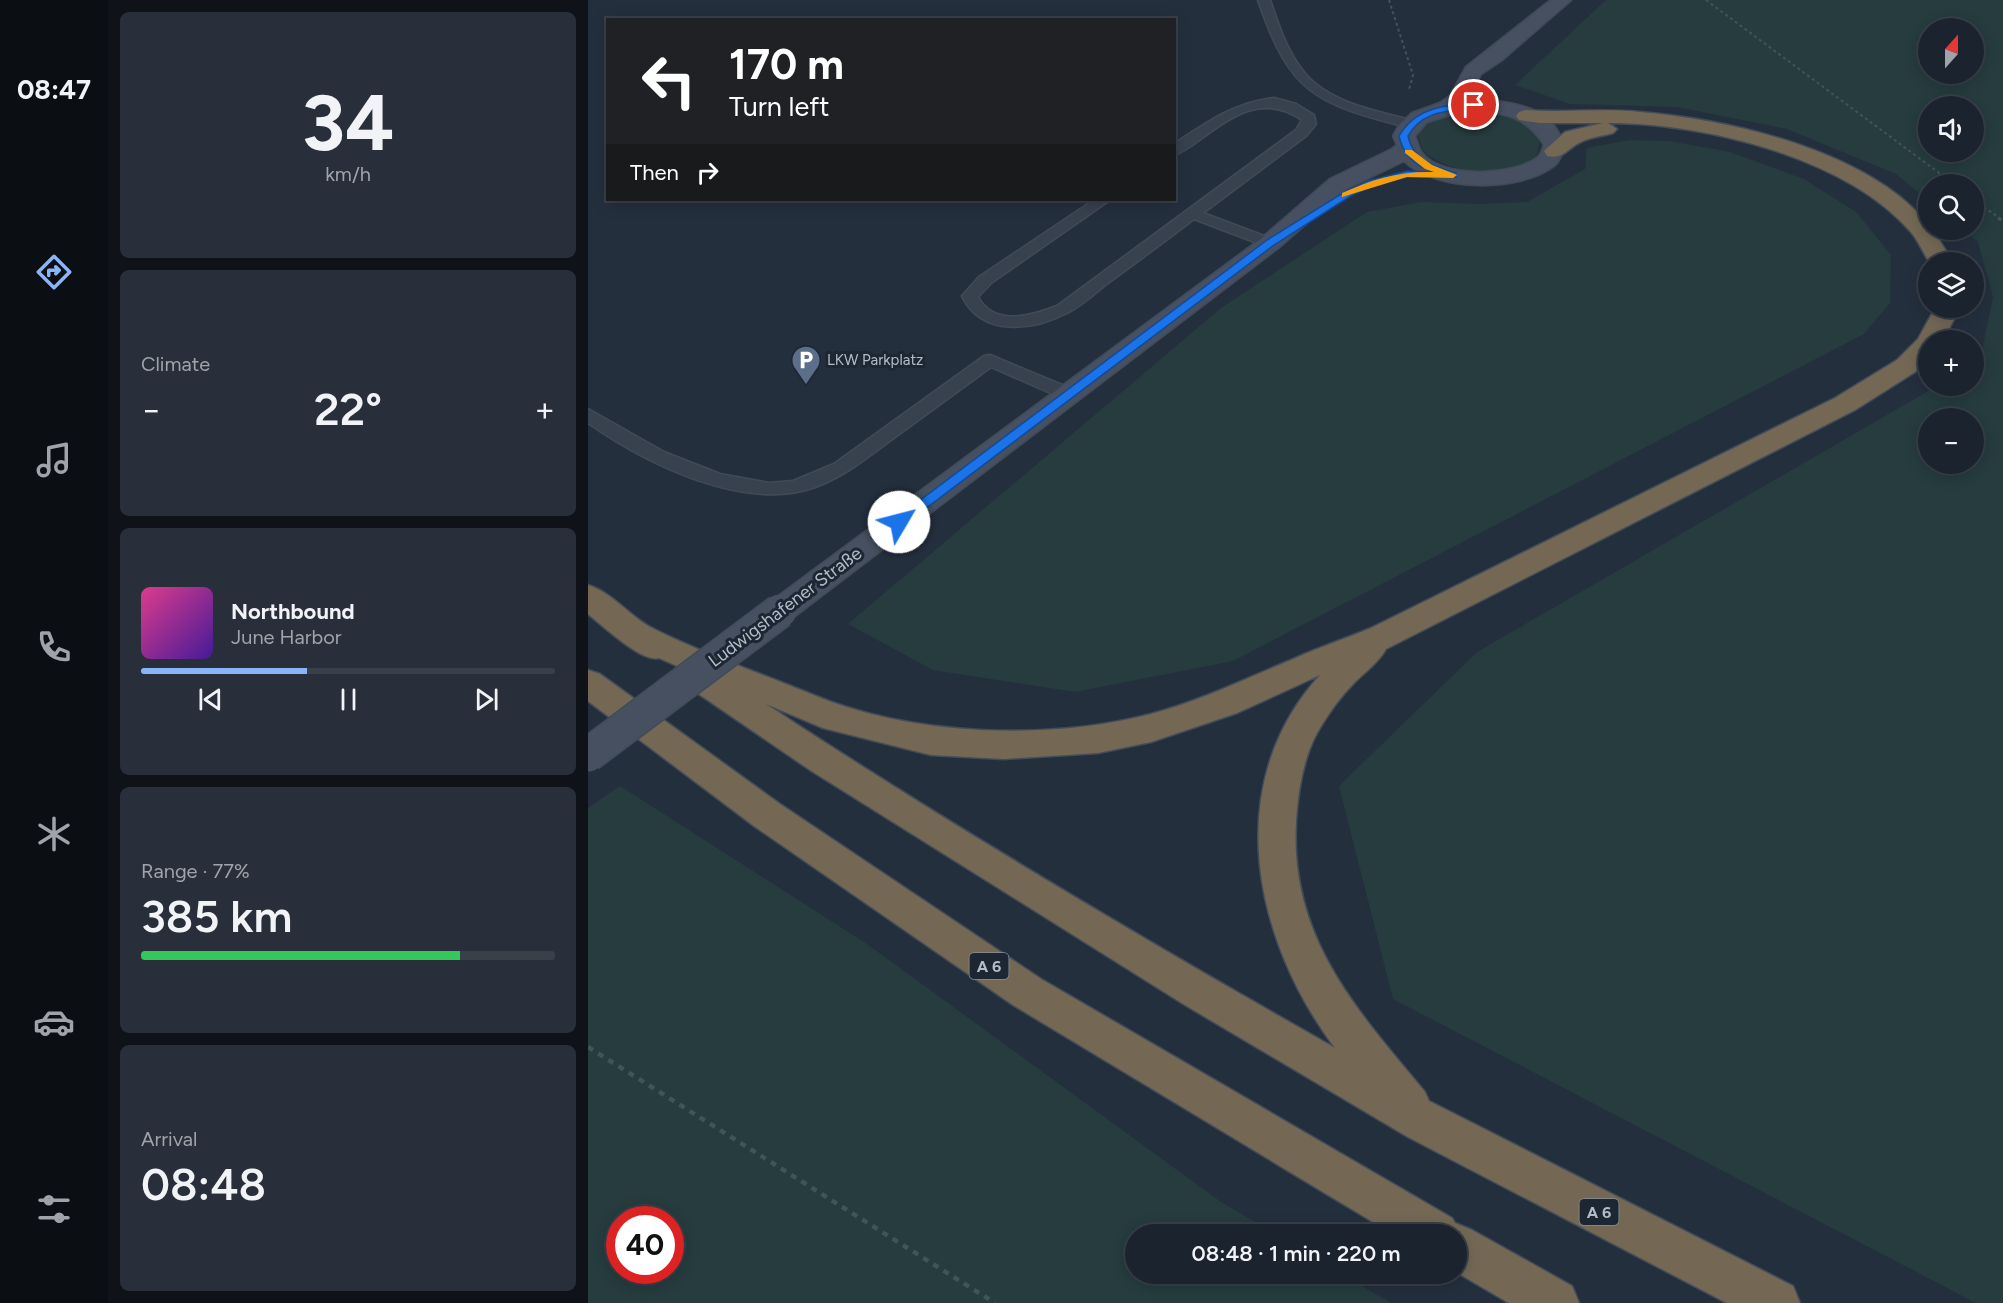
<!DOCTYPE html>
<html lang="en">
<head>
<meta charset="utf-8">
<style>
	:root { --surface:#1b232e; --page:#282f3a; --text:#f1f3f6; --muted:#a0a4aa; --line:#39404a; --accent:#8ab4f8 }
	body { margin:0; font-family:Figtree,sans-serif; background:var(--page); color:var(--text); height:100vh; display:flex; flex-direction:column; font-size:22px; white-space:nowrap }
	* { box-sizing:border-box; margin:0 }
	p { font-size:20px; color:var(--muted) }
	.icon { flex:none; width:33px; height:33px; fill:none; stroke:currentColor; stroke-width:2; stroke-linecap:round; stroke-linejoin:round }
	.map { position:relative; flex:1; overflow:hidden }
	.details { display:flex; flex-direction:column; gap:12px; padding:12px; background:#0f1319; width:480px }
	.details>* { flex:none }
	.hud { position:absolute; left:18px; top:18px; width:570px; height:183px; border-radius:0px; box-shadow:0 3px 15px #0003,0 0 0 2px var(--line); background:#202124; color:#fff; overflow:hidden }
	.needle { width:39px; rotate:21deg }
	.controls { position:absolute; left:1330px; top:18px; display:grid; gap:12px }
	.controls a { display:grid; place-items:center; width:66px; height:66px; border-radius:50%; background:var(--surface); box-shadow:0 3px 15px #0003,0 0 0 2px var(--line); font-size:30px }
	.speed { position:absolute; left:18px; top:1206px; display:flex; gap:12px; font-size:30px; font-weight:700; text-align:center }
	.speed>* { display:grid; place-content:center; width:78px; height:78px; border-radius:50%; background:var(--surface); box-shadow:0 3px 15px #0003,0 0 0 2px var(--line); line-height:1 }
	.speed .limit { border:9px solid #d22; background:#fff; color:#111 }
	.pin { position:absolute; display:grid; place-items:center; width:51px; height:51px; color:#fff; margin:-26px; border:3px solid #fff; border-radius:50%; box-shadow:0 2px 6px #0007 }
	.me { position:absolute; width:66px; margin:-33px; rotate:53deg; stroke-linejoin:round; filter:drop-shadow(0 0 4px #0008) }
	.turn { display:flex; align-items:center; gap:21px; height:126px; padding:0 24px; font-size:27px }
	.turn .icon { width:78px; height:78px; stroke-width:2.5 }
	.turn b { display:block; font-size:42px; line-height:51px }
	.then { display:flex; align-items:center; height:57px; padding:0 24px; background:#0003; gap:12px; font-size:22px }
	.big { font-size:45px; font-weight:600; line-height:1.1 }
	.details .widget { flex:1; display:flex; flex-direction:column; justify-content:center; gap:9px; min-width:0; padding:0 21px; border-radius:9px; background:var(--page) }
	.details .dial { align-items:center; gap:0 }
	.dial b { font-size:78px; line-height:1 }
	.song { display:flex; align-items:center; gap:18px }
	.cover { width:72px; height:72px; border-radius:9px; background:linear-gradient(135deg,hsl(330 70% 55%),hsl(260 70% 35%)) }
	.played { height:6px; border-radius:3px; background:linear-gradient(90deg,var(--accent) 40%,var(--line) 40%) }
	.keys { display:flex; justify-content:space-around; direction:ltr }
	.heat { display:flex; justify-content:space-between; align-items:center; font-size:33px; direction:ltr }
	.charge { height:9px; border-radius:4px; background:linear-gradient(90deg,#34c759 77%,var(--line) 0) }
	.trip { position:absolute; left:537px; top:1224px; width:342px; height:60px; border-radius:30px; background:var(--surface); box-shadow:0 3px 15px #0003,0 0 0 2px var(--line); font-weight:600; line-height:60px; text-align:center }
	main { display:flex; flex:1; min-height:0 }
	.dock { display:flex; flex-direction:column; width:108px; justify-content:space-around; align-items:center; background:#0b0e12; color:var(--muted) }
	.dock .icon { width:42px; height:42px }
	.dock .selected { color:var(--accent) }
	.dock b { font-size:27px; color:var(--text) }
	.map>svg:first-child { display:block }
</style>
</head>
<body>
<main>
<nav class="dock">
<b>08:47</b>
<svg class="icon selected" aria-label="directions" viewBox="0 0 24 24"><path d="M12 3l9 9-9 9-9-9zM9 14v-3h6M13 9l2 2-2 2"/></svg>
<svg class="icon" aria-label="music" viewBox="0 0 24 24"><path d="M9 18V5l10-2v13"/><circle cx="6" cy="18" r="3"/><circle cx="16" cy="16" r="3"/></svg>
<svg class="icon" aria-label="phone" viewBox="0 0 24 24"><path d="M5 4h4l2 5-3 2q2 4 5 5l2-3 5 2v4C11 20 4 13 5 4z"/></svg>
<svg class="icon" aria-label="climate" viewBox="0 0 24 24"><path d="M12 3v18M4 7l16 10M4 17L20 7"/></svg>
<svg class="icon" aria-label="car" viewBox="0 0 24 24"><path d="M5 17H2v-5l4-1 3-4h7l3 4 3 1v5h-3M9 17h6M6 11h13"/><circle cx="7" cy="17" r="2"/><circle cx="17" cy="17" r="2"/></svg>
<svg class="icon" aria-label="filters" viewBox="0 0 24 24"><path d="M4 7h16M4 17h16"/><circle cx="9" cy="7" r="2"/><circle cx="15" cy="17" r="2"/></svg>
</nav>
<section class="details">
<div class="widget dial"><b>34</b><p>km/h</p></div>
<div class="widget"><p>Climate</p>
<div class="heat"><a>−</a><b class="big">22°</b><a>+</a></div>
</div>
<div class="widget">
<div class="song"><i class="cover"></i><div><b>Northbound</b><p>June Harbor</p></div></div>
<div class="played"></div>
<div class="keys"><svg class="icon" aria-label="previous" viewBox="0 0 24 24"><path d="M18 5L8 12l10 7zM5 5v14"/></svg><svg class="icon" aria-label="pause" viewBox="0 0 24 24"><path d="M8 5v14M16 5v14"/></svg><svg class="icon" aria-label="next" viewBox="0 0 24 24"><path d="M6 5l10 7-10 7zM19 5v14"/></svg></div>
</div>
<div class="widget"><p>Range · 77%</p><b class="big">385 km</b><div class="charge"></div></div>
<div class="widget"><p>Arrival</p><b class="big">08:48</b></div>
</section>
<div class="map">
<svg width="1415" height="1303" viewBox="0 0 1415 1303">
	<rect width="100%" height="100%" fill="#242f3e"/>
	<path fill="#263c3f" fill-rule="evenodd" d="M1018,0h397v1303h-27l-583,-304 -54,-213 138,-134 460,-266h37v-22l6,-4 13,-63 -15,-55 -14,-12h10v-46h-45v17l-33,-27 -109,-45 -110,-22 -107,-3 -55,-19zM1341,28h45v46h-45zM1341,106h45v46h-45zM1341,418h45v46h-45z
		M881,112c26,1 57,4 71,28l-3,15c-30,26 -85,21 -114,-4l-5,-16c10,-19 32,-21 51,-23z
		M1041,140l40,1 61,11 74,27 52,33 35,43 -1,48 -26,31 -631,327 -158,31 -142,-22 -85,-46 373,-316 146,-96 54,-10 59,2 47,-2 58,-33 2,-21z
		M32,786l247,158 354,258 54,32h-139v40h205l50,29h-803v-495zM32,1220h50v50h-50z"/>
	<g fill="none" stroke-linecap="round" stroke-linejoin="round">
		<g stroke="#414a57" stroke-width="3">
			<path id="lane" d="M670,0h12c8,24 17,51 33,71 24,32 76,41 113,50v6h-10c-92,-24 -116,-34 -148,-127z
				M686,98l22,6 18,11 2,9 -10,12 -103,77 72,27 3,3 -3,3h-10l-71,-27c-29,22 -57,43 -86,64 -13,10 -26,23 -41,30 -35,18 -85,24 -105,-17l17,-19 115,-77h16l-119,83 -13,14c16,30 53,19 79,9l239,-176 6,-10c-38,-26 -67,-6 -100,18 -8,6 -18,14 -28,17v-11c32,-21 61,-42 100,-46z
				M402,355l84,35 3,4 -3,4h-12l-71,-31c-33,24 -66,48 -100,73 -23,17 -45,35 -73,46 -72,28 -171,-22 -230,-63v-14l76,43 56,22 49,9 24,-2 41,-17 150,-108z"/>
		</g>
		<g stroke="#414a57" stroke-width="3">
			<path id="secondary" d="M963,0h20l-69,60 -21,14 -13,26c26,0 62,2 82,21 6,6 11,16 16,24 -3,6 -6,16 -11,20 -35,28 -119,27 -151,-4l-58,28 -68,59 -487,371 -11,4 -11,-4 -5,-8 5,-8 493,-365 68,-59 62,-30 5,-4 -4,-9 7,-12 12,-11 28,-10 10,-7 16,-29zM872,112c36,-1 64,0 84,33 -1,3 -3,9 -6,12 -23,19 -97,22 -116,-4 -3,-4 -5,-12 -7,-17l12,-14z"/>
		</g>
		<g stroke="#434c59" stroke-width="3">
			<path id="highway" d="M938,110c38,3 76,-2 114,2 83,7 192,32 259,84 10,8 20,18 30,28v6h4l20,32h-24c-6,-10 -11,-22 -19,-31 -65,-74 -206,-108 -302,-108l9,6 -4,4c-10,3 -23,4 -32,9 -14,6 -17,18 -34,14l-3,-5 21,-19 38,-9h-63l-21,-3 -3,-4 3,-4z
				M1347,308h25l-17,32h-14v17l-14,15 -60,38 -469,239c-7,13 -20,22 -31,33 -15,15 -27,32 -38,51 -14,26 -19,58 -21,88 -7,116 60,188 129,271l4,9 364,185 7,17h-73l-319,-166 -223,-132 -375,-235 -123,-84 -5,-9 4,-7 -27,-12c-17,5 -57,-33 -71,-44v-29c25,8 41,31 64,43 49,25 108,45 159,66 99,42 237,47 340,20 49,-13 94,-35 140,-54 26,-12 54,-21 80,-32l464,-230 62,-38 21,-21zM732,675c-100,110 -66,265 15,373 -192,-109 -384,-222 -569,-344l57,24 108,27 73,4 94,-6 53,-11 86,-29z
				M0,670l12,4 180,130 261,175 411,239 3,5 17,7 100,56 7,17h-70l-53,-31v-38h-63l-380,-229 -259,-179 -166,-125z"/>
		</g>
		<path stroke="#3f5557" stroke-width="2" stroke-dasharray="3 3" stroke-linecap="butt" d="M801,0l24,75 -4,15
			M1118,0l248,184
			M1386,200l27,19"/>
		<path stroke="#3f5557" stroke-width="3" stroke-dasharray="4 4" stroke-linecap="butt" d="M1410,218l5,3"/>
		<path stroke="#3f5557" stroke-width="4.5" stroke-dasharray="6 6" stroke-linecap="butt" d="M0,1047l407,256"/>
		<use href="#lane" fill="#38414e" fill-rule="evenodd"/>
		<use href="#secondary" fill="#465061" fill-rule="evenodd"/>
		<use href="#highway" fill="#746855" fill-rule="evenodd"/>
		<g stroke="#414a57" stroke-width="36" stroke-linecap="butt">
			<path id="secondary-bridge" d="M0,755l192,-144"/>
		</g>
		<use href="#secondary-bridge" stroke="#465061" stroke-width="33"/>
	</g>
	<path fill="#1a73e8" stroke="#114b97" stroke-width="1.5" d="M886,103l3,4c-27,5 -54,2 -69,29 5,25 26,30 48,37v4h-49l-32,8 -23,10 -78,50 -370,280h-9v-6l372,-279 79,-49 22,-10 39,-10 27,1c-19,-6 -31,-17 -35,-36 16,-28 45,-31 75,-33z"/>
	<path fill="#f59e0b" d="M817,150h7l20,15 25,10 -4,3 -46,-1 -65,20v-4c31,-14 58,-22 92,-21l-9,-3 -20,-16z"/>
	<defs>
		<g id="parking-pin" transform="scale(1.5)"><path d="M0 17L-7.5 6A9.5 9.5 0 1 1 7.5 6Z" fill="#5c6f8a" stroke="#1d2633"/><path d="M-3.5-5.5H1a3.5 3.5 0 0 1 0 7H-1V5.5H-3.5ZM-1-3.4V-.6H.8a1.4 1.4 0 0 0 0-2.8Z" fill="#fff"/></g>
	</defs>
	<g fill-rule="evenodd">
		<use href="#parking-pin" x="218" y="360"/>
	</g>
	<g text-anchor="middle" stroke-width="6" stroke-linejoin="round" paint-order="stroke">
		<g font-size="15" fill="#b4bcc9" stroke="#1d2633" text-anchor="start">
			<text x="239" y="365">LKW Parkplatz</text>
		</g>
		<g fill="#1d2633" stroke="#878f9c" stroke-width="1.5">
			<rect x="381.5" y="953" width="39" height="26" rx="4.5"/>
			<rect x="991.5" y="1199" width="39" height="26" rx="4.5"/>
		</g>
		<g font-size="16" font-weight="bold" fill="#b4bcc9">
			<text x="401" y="972">A 6</text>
			<text x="1011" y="1218">A 6</text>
		</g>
		<g font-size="18" fill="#b4bcc9" stroke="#1d2633">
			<text transform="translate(197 607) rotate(-37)" y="6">Ludwigshafener Straße</text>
		</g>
	</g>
</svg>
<div class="controls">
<a><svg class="needle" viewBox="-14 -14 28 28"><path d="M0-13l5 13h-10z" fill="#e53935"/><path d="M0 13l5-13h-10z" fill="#a0a4aa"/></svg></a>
<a><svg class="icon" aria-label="sound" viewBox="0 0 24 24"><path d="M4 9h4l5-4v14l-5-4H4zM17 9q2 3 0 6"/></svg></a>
<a><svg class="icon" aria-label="search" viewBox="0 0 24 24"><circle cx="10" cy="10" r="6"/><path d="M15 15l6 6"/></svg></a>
<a><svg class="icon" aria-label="layers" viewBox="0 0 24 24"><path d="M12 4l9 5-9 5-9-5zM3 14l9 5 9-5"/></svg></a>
<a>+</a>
<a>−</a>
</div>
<div class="speed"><div class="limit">40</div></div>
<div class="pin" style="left:886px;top:105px;background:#d93025"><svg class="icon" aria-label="arrive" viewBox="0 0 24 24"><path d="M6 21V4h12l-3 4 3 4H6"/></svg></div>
<svg class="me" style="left:311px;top:522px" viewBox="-20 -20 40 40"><circle r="19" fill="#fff"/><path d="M0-13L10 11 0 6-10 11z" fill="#1a73e8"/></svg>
<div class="trip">08:48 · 1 min · 220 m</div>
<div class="hud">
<div class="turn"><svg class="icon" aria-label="left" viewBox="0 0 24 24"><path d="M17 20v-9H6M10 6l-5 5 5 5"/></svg><div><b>170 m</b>Turn left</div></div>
<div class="then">Then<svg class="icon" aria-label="right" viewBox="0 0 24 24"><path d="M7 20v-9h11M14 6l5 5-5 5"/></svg></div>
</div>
</div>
</main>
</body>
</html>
